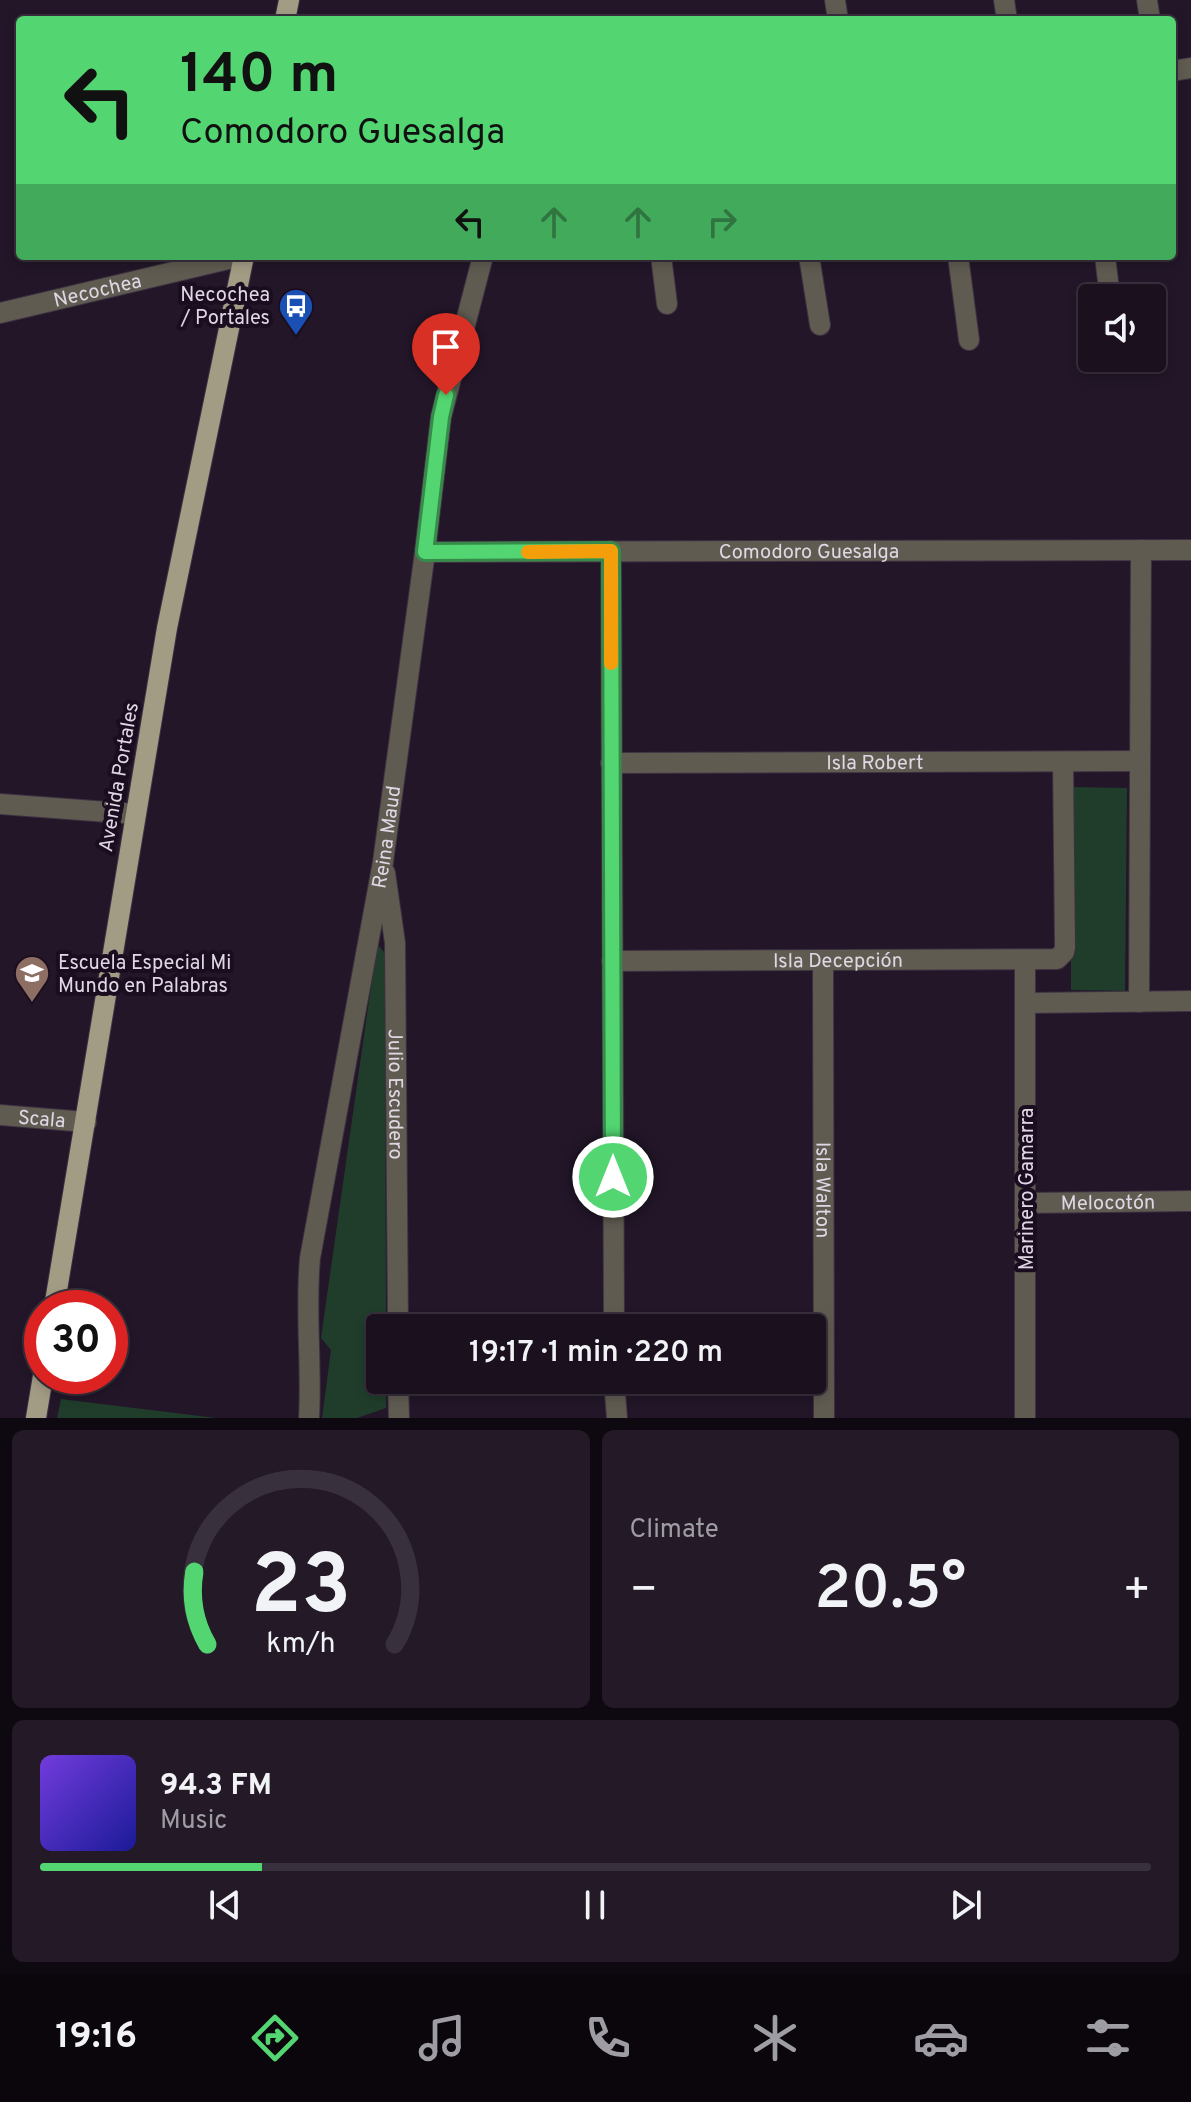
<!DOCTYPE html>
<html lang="en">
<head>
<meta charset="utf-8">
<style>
	:root { --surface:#1a101e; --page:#231927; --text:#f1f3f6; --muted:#9f9da4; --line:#38303c; --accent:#53d672 }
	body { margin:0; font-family:Overpass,sans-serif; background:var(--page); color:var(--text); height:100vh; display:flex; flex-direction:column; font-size:30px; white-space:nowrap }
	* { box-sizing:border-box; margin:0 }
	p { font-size:26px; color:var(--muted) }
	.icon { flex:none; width:44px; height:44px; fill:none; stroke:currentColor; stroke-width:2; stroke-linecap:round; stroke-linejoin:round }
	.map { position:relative; height:1418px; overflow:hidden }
	.details { display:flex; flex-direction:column; gap:12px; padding:12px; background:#0e0910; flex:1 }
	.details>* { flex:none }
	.guide { position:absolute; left:16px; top:16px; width:1160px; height:244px; border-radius:8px; box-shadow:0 4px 12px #0003,0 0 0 2px var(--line); background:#53d672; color:#111; overflow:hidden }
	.controls { position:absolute; left:1078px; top:284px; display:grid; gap:16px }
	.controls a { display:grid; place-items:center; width:88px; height:88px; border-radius:8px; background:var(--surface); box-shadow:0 4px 12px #0003,0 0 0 2px var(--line); font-size:40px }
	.speed { position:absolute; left:24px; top:1290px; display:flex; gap:16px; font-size:40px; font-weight:700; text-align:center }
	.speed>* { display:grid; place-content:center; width:104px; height:104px; border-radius:50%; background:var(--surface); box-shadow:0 4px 12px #0003,0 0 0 2px var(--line); line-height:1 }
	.speed .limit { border:12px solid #d22; background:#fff; color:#111 }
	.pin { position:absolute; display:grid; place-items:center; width:68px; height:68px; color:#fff; margin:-82px -34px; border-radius:50% 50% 50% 0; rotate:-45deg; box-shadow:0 0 8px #0007 }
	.pin .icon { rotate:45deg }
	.me { position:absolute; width:88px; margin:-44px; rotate:0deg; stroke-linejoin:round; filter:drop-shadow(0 0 6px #0008) }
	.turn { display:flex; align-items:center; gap:28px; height:168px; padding:0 32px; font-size:36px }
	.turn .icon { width:104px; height:104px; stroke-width:2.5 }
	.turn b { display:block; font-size:56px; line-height:68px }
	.lanes { display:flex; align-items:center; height:76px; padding:0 32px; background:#0003; justify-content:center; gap:40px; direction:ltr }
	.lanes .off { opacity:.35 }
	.big { font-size:60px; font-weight:600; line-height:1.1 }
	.details .widget { flex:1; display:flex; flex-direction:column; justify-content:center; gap:12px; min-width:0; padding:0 28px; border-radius:12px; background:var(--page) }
	.details .dial { align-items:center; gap:0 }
	.dial svg { height:208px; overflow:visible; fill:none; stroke:var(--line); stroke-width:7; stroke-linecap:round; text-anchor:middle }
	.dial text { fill:var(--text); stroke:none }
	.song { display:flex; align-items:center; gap:24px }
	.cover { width:96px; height:96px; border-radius:12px; background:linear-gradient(135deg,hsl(260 70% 55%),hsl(240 70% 35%)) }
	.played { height:8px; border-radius:4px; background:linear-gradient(90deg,var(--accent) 20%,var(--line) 20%) }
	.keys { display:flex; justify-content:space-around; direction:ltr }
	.heat { display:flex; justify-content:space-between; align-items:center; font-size:44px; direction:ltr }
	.details .tiles { flex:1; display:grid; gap:12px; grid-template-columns:1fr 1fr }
	.widget:last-child { grid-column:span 2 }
	.trip { position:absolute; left:366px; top:1314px; width:460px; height:80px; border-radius:8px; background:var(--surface); box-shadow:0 4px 12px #0003,0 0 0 2px var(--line); font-weight:600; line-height:80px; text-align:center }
	.dock { display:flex; height:128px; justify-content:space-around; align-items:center; background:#0a060c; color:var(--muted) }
	.dock .icon { width:56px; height:56px }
	.dock .current { color:var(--accent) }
	.dock b { font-size:36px; color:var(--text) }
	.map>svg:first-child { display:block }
</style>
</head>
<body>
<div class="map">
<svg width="1191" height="1418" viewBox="0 0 1191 1418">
	<rect width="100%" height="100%" fill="#221628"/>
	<path fill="#203d2b" d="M1071,787l56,1 -2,203 -54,-1z
		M377,944l8,9 1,375h-6v52h6v28l-29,10h-35l9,-68 -10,-12z
		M61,1399l155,19h-159z"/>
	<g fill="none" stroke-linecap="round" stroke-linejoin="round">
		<g stroke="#3d3142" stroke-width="22">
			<g id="minor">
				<path d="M835,0l3,20"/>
				<path d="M1004,0l3,20"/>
				<path d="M1147,0l3,20"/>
				<path d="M1172,71l19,-3"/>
				<path d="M661,256l6,48"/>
				<path d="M809,256l11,69"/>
				<path d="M958,256l11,84"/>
				<path d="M1105,256l5,42"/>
				<path id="s1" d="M0,313l241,-57"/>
				<path d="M1119,358v4"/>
				<path d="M611,551l3,777"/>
				<path id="s2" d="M425,552l766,-2"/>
				<path id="s3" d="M611,763l529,-2"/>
				<path d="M0,804l135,10"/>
				<path id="s4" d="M385,873l10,70 3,385"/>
				<path id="s5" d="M823,960l1,458"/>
				<path id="s6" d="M612,961l445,-2 7,-7 1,-5 -2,-185"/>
				<path d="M1139,1002l2,-452"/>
				<path d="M1025,1003l166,-2"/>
				<path id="s7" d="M0,1115l86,7"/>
				<path id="s8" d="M1026,1203l165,-2"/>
				<path d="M398,1380l1,38"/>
				<path d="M614,1380l3,38"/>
				<path id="s9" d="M309,1418c3,-54 -4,-106 1,-160l73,-396 42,-310 16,-135 42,-161"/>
				<path d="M1025,1418v-458"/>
			</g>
		</g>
		<g stroke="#3d3142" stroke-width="22">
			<path id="major" d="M285,20l4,-20
				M54,1308l113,-680 77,-372
				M36,1418l7,-42"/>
		</g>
		<use href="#minor" stroke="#5f5b51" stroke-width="20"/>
		<use href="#major" stroke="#a39c85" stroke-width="20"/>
	</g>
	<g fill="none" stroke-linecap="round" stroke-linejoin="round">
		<g stroke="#368b4a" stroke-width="20">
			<path id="route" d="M446,395l-5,22 -16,135 186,-1 2,626"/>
		</g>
		<use href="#route" stroke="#53d672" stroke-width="14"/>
		<path stroke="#f59e0b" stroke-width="14" d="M528,552l83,-1v112"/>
	</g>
	<defs>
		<g id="bus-pin" transform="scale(1.8)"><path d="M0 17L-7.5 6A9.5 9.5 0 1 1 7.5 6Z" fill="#1a4fb4" stroke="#190d1f"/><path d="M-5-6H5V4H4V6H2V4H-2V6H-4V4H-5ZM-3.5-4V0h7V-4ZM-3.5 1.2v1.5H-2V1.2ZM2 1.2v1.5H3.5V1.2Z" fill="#fff"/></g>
		<g id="school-pin" transform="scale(1.8)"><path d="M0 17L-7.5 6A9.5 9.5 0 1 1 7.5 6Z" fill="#8d6e63" stroke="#190d1f"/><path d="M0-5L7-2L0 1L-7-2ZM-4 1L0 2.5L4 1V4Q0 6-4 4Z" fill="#fff"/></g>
	</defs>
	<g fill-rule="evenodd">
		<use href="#bus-pin" x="296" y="306"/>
		<use href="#school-pin" x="32" y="973"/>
	</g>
	<g text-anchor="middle" stroke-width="8" stroke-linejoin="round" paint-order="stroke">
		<g font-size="20" fill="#e0d7e4" stroke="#190d1f">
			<text dy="7" stroke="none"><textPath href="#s1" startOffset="100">Necochea</textPath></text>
			<text dy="7" stroke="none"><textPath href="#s2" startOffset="384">Comodoro Guesalga</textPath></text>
			<text dy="7" stroke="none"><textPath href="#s3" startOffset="264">Isla Robert</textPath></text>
			<text transform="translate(118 777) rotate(-80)" y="7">Avenida Portales</text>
			<text dy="7" stroke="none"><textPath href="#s9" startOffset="588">Reina Maud</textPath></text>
			<text dy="7" stroke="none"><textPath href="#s6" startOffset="226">Isla Decepción</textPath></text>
			<text dy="7" stroke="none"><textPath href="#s4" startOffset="222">Julio Escudero</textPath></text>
			<text dy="7" stroke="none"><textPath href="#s7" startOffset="42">Scala</textPath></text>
			<text dy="7" stroke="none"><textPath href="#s5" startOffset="230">Isla Walton</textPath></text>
			<text transform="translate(1026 1189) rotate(-90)" y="7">Marinero Gamarra</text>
			<text dy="7" stroke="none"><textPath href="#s8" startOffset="82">Melocotón</textPath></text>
		</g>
		<g font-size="20" fill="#e0d7e4" stroke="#190d1f" text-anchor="end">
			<text x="270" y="301">Necochea<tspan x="270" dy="23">/ Portales</tspan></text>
			<text x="58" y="969" text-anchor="start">Escuela Especial Mi<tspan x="58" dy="23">Mundo en Palabras</tspan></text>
		</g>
	</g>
</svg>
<div class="controls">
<a><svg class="icon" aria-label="sound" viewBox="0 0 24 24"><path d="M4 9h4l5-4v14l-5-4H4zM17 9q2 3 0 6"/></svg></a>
</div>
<div class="speed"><div class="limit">30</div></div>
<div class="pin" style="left:446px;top:395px;background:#d93025"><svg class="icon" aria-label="arrive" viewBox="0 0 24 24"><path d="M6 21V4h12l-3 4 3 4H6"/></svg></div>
<svg class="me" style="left:613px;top:1177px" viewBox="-20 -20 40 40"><circle r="17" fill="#53d672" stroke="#fff" stroke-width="3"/><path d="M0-11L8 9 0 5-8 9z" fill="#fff"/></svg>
<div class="trip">19:17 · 1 min · 220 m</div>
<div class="guide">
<div class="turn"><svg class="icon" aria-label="left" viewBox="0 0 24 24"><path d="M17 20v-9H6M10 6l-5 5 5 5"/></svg><div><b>140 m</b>Comodoro Guesalga</div></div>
<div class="lanes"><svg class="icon" aria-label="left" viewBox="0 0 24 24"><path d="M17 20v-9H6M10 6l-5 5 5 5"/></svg><svg class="icon off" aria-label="ahead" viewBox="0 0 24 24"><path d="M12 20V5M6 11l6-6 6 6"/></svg><svg class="icon off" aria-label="ahead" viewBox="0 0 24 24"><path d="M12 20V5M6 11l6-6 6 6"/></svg><svg class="icon off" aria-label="right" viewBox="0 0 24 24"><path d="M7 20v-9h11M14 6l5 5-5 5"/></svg></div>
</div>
</div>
<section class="details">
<div class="tiles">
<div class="widget dial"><svg viewBox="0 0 100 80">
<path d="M14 69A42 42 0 1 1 86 69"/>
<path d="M14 69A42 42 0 0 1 9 41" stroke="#53d672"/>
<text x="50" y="56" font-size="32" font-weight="700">23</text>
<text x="50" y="72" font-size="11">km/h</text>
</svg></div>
<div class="widget"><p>Climate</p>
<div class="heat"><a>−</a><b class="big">20.5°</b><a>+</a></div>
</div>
<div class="widget">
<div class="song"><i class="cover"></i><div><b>94.3 FM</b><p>Music</p></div></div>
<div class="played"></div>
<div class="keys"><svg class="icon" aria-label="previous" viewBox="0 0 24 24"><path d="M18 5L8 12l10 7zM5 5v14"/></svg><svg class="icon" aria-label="pause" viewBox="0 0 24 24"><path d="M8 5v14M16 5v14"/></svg><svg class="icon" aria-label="next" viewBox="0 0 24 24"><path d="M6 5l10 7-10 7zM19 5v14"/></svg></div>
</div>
</div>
</section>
<nav class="dock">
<b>19:16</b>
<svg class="icon current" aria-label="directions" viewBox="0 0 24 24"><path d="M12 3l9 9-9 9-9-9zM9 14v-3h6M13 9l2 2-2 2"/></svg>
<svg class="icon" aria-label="music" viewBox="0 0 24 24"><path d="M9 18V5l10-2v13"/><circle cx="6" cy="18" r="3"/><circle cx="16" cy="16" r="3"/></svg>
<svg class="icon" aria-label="phone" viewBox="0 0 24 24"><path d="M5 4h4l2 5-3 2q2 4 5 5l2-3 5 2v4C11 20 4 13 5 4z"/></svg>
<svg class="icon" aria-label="climate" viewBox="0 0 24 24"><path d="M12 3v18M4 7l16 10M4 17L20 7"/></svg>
<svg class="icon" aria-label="car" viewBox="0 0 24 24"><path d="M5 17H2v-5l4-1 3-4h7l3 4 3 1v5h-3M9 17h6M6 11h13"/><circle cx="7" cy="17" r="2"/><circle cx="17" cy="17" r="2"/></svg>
<svg class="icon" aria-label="filters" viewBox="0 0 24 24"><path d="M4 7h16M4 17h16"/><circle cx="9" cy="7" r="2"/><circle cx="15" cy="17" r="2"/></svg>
</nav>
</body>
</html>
